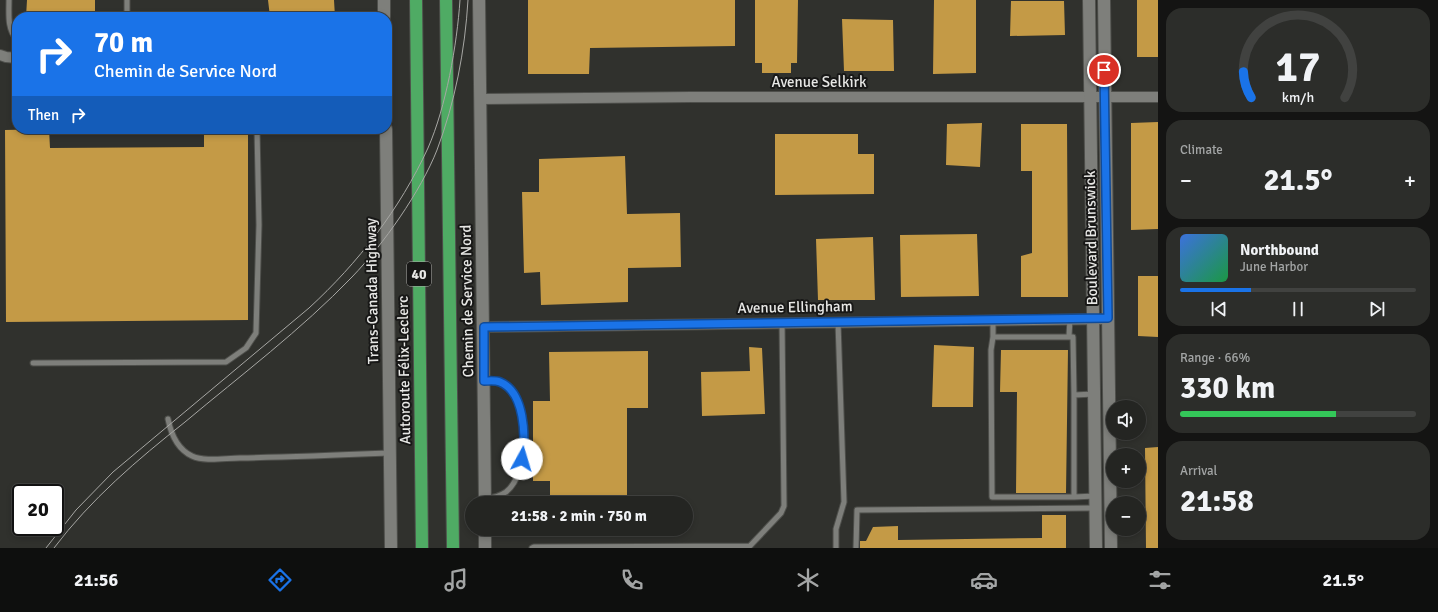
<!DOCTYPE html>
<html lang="en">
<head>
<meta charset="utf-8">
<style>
	:root { --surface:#242522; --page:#2c2d2a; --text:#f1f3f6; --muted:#a3a5a5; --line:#414240; --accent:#1a73e8 }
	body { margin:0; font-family:Signika,sans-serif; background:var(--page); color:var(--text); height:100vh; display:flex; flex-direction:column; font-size:15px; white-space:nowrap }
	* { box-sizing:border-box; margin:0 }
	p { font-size:13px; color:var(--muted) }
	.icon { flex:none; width:22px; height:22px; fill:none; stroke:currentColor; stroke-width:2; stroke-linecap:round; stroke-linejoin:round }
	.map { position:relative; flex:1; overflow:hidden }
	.side { display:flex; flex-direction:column; gap:8px; padding:8px; background:#141413; width:280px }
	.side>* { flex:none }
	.hud { position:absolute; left:12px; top:12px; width:380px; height:122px; border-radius:16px; box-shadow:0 2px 6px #0003,0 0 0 1px var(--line); background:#1a73e8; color:#fff; overflow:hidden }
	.controls { position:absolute; left:1106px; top:400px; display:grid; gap:8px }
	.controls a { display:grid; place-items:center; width:40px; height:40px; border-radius:50%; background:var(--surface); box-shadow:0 2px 6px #0003,0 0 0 1px var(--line); font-size:20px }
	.speed { position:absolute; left:12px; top:484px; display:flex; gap:8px; font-size:20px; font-weight:700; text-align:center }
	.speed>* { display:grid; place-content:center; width:52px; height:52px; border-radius:50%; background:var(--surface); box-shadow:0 2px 6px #0003,0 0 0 1px var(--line); line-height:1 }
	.speed .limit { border:2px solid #111; border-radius:6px; background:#fff; color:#111 }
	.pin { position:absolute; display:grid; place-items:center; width:34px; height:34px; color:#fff; margin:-17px; border:2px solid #fff; border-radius:50%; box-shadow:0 1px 4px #0007 }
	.me { position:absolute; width:44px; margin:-22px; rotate:6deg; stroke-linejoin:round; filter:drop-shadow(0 0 3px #0008) }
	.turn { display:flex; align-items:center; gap:14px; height:84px; padding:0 16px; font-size:18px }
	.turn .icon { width:52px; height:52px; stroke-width:2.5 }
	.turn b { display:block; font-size:28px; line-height:34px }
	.then { display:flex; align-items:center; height:38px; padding:0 16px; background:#0003; gap:8px; font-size:15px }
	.big { font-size:30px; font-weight:700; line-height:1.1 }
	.side .tile { flex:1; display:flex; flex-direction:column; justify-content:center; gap:6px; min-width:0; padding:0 14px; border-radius:16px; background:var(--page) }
	.side .dial { align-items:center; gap:0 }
	.dial svg { height:104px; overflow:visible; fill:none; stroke:var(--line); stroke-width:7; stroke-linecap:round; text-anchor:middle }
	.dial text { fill:var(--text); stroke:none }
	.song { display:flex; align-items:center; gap:12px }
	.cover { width:48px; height:48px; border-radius:6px; background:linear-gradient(135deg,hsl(220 70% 55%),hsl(140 70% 35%)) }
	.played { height:4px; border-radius:2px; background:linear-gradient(90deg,var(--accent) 30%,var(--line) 30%) }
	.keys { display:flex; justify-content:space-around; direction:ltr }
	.heat { display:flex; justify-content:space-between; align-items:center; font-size:22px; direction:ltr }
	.charge { height:6px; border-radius:3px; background:linear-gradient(90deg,#34c759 66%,var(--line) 0) }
	.trip { position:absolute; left:465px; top:496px; width:228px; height:40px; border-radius:20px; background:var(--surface); box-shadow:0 2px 6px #0003,0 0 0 1px var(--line); font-weight:700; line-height:40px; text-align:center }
	.tab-bar { display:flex; height:64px; justify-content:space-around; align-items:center; background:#0e0f0e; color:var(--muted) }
	.tab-bar .icon { width:28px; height:28px }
	.tab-bar .active { color:var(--accent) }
	.tab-bar b { font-size:18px; color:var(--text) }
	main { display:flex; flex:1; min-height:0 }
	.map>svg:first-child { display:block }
</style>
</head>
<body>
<main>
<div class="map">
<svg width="1158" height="548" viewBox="0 0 1158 548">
	<rect width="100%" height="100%" fill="#30312d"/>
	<path fill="#c49a46" d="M27,0h68v17h-69z
		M268,0h66l1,17h-65z
		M528,0h207v46l-145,2 -1,26h-61z
		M755,0h43l-1,63h-6v10h-29v-10h-7z
		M934,0h42v73l-43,1z
		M1137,0h21v57h-21z
		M1011,1h53l1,34 -55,1z
		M842,19l51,1 1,51h-50z
		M1158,122v107l-27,1v-107z
		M982,123l-2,44 -34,-2 1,-41z
		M1021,124h46l1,173h-47v-41l11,-3v-82h-11z
		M49,129l1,19 154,-1v-18h44v191l-242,2 -1,-192z
		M775,134h83v20h16v40l-99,1z
		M625,156l2,58 53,-1 1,54 -53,1v34l-87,3 -1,-33 -16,1 -2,-81h17v-33z
		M977,234l2,62 -78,1 -1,-62z
		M873,237l2,63h-57l-2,-61z
		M1138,276h20v61l-20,-1z
		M934,345l40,2 -1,60h-41z
		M749,347l13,1 3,66 -63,2 -1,-44 49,-1z
		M1001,350h67l-2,143h-50l1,-101h-17z
		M648,351v57h-21v91h-16v4h-61v-22h-17v-80h17l-1,-49z
		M1158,447v101h-12l-1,-100z
		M1042,515h24v33h-206v-7h6l7,-14 25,-1v14l144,-2z"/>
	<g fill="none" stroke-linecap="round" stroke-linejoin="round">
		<g stroke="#4e4f4b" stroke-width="7">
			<path id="lane" d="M9,0c0,14 -2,29 8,40
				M127,0v17
				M993,320v17h80l1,58
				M1069,336l1,-17
				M993,337l-2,13 1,147h82
				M33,363l193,-1 20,-14 10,-15 3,-108 -2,-96
				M484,381c6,0 12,-1 18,2 29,16 29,89 4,109 -6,4 -13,6 -20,6
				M1094,394l-20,1v102l21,-1
				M168,419c3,15 9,30 24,37 13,6 33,2 48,2 50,-1 100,-3 149,-5
				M532,548l2,-1 215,-1
				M748,548l33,-35 3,-7 -2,-184
				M836,548v-19l8,-27 -6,-180
				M856,548l1,-38 238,-2"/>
		</g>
		<g stroke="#4e4f4b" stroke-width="12">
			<path id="street" d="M0,55l6,2 11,1
				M481,99l210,-2h467
				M484,327l624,-8"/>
		</g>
		<g stroke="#4e4f4b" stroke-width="14">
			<path id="secondary" d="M384,0v17
				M479,0l6,503
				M1089,0l7,548
				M1104,0l7,548
				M386,129l5,419
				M485,548v-19"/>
		</g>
		<g stroke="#4e4f4b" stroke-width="14">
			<path id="highway" d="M416,0l6,548
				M446,0l7,548"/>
		</g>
		<use href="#lane" stroke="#7e7f7b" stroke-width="5"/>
		<use href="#street" stroke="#7e7f7b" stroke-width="10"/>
		<use href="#secondary" stroke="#7e7f7b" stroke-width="12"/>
		<use href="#highway" stroke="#4fab64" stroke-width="12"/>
		<path stroke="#a7a7a4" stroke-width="1" d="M46,548l30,-38 37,-38 196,-164c49,-45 91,-99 119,-160 18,-41 29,-103 32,-148
			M54,548c37,-49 83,-88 131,-126 56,-47 116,-92 167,-145 31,-32 69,-86 85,-127 18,-48 28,-99 31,-150"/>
	</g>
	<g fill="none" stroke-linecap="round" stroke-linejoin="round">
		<g stroke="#114b97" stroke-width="10">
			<path id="route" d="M522,459c4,-22 3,-67 -22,-77 -5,-2 -11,-1 -16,-1v-54l624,-9 -4,-248"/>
		</g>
		<use href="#route" stroke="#1a73e8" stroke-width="7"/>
	</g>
	<g text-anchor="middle" stroke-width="4" stroke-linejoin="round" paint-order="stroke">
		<rect fill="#181817" stroke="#aaaaa8" stroke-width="1" x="407" y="262" width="24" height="24" rx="3"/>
		<g font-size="14" font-weight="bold" fill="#e8e8e6">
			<text x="419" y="279">40</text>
		</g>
		<g font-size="15" fill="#e8e8e6" stroke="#181817">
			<text x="819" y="87">Avenue Selkirk</text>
			<text transform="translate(1091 238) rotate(-91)" y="5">Boulevard Brunswick</text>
			<text transform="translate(372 291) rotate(-91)" y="5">Trans-Canada Highway</text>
			<text transform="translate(467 301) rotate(-91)" y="5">Chemin de Service Nord</text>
			<text transform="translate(795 307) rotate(-1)" y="5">Avenue Ellingham</text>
			<text transform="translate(404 370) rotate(-91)" y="5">Autoroute Félix-Leclerc</text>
		</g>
	</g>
</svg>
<div class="controls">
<a><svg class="icon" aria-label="sound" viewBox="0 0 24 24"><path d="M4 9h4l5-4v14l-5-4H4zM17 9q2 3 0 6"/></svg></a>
<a>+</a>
<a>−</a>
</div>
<div class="speed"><div class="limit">20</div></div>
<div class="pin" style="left:1104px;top:70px;background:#d93025"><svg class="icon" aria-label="arrive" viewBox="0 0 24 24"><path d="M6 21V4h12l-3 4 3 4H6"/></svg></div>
<svg class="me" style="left:522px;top:459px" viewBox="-20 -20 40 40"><circle r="19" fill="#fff"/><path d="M0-13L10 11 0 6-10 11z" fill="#1a73e8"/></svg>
<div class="trip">21:58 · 2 min · 750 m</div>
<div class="hud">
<div class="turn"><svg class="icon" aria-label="right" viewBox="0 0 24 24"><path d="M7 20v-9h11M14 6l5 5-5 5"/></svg><div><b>70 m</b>Chemin de Service Nord</div></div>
<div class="then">Then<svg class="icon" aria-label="right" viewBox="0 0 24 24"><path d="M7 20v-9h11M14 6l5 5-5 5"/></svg></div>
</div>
</div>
<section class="side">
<div class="tile dial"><svg viewBox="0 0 100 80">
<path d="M14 69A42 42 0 1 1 86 69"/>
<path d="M14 69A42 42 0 0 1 8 49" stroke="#1a73e8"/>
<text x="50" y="56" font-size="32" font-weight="700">17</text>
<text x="50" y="72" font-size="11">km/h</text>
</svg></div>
<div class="tile"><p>Climate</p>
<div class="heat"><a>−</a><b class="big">21.5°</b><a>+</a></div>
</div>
<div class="tile">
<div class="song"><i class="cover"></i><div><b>Northbound</b><p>June Harbor</p></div></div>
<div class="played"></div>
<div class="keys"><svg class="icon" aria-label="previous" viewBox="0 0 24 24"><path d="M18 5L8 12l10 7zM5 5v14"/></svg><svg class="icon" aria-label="pause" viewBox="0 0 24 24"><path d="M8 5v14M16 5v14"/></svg><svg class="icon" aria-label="next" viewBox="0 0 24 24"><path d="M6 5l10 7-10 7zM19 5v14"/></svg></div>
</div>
<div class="tile"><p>Range · 66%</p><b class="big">330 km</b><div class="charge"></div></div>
<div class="tile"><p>Arrival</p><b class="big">21:58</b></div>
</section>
</main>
<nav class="tab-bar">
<b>21:56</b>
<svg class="icon active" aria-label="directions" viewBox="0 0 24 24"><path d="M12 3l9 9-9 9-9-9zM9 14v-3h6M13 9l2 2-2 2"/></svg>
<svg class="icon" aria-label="music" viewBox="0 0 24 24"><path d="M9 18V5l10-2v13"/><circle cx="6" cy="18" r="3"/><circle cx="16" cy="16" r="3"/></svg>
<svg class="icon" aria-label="phone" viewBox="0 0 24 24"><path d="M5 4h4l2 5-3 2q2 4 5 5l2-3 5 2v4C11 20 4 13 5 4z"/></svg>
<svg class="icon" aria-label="climate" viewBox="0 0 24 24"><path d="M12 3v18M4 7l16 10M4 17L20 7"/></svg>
<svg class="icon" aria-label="car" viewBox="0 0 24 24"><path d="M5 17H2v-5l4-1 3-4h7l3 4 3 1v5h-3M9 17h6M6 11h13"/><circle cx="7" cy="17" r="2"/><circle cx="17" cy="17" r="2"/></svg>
<svg class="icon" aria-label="filters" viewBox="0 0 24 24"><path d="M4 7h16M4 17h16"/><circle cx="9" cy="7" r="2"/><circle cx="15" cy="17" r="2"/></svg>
<b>21.5°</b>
</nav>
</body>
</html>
